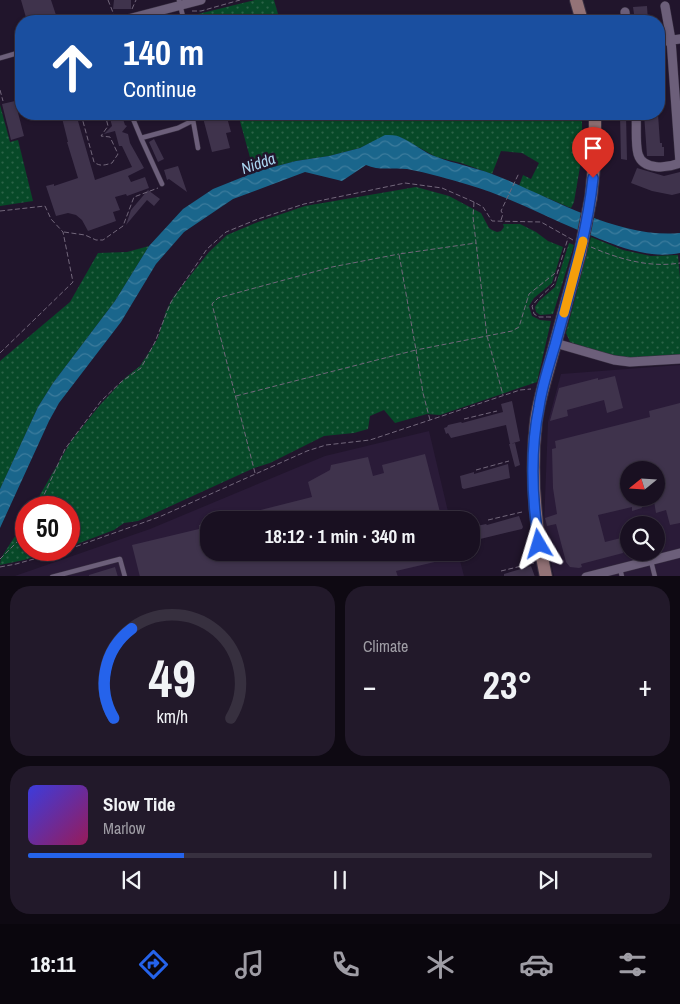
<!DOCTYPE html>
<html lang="en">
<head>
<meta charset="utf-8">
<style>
	:root { --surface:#191021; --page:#22192a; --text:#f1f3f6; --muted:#9f9da5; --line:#37303f; --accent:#2563eb }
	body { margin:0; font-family:"Archivo Narrow",sans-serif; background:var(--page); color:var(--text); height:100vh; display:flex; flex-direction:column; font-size:19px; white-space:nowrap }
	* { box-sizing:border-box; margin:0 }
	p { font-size:16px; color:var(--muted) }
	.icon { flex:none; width:28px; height:28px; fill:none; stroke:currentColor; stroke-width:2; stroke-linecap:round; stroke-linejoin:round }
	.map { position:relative; height:576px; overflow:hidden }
	.drawer { display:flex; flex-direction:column; gap:10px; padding:10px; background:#0e0912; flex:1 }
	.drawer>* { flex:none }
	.guide { position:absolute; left:15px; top:15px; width:650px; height:105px; border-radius:20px; box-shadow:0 1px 4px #0004,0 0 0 1px var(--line); background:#1a4fa0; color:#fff; overflow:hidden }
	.needle { width:32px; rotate:252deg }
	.controls { position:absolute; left:620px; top:461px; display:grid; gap:10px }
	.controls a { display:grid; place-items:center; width:45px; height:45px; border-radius:50%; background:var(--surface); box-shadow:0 1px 4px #0004,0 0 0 1px var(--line); font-size:25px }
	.speed { position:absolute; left:15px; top:496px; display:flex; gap:10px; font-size:25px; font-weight:700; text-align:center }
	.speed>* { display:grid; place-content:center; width:65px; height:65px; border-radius:50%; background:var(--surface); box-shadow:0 1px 4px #0004,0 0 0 1px var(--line); line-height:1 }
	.speed .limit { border:8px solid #d22; background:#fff; color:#111 }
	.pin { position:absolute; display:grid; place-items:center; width:42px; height:42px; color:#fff; margin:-51px -21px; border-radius:50% 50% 50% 0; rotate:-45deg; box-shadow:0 0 5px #0007 }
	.pin .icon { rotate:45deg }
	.me { position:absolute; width:55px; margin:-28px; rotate:353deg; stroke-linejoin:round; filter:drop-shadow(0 0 4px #0008) }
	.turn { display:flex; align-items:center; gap:18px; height:105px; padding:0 25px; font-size:22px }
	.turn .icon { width:65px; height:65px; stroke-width:2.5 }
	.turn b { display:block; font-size:35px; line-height:42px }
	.big { font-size:38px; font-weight:700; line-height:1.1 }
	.drawer .card { flex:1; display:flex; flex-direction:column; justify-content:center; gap:8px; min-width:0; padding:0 18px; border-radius:20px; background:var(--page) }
	.drawer .dial { align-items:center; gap:0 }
	.dial svg { height:130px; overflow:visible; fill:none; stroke:var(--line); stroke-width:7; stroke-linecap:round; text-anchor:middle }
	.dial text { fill:var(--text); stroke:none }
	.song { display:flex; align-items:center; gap:15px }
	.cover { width:60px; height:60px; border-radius:8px; background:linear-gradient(135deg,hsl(240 70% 55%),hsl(330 70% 35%)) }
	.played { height:5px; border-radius:2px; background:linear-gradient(90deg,var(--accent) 25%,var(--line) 25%) }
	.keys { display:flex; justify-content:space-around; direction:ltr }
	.heat { display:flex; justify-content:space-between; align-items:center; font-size:28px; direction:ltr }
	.drawer .tiles { flex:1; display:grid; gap:10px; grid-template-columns:1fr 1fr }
	.card:last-child { grid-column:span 2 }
	.trip { position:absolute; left:200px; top:511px; width:280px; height:50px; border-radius:20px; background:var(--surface); box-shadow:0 1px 4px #0004,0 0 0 1px var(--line); font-weight:700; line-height:50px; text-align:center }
	.tabs { display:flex; height:80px; justify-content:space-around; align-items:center; background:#0a060d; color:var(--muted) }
	.tabs .icon { width:35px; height:35px }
	.tabs .on { color:var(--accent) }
	.tabs b { font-size:22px; color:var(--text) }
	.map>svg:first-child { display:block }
</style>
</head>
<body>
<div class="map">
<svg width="680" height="577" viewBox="0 0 680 577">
	<defs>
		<pattern id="grass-dots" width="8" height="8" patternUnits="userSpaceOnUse" patternTransform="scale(1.25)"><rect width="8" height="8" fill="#074928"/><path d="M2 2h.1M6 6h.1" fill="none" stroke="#2b6348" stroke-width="1.8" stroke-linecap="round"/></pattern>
		<pattern id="water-waves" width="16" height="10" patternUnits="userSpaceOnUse" patternTransform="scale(1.25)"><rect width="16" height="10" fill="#1a668c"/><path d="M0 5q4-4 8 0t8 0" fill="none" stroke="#3c7c9d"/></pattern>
	</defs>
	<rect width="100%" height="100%" fill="#21152c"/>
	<path fill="#2a1b38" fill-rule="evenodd" d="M680,365v211l-126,1 -10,-52 4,-103 13,-48zM629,470h27v28h-27zM629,525h27v27h-27z
		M429,431l21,89h-241v32l249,1 6,23 -452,1 138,-48 175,-73z"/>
	<path fill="url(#grass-dots)" d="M255,0h19l6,21h-82v-7z
		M0,105l10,37 8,-2 15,61 -33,5z
		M238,114h67l1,5 49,-5h227v41l-8,47 -3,6 -52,-22 4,-11 8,4 8,-16 -17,-10 -21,-2 -9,23 -31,-11 -25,-6 -36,-20 -28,5 -12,6 -31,8 -33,5 -42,11z
		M416,187l33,9 32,17 8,15 3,2 5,2 4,-1 3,-4 -1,-3h17l16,8 12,9 15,6 -11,36 -18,15 -5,8 3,10 8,4 11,1 -14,61 -97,33 -13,-1 -32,9 -11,-13 -14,6 -2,13 -14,4 -30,3 -54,27 -16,5 -116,53 -14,2 -10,7 -45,17v-39l-36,-1 38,-66 29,-36 25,-27 15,-12 18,-28 8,-27 8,-15 35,-44 18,-17 31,-13 47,-16z
		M591,237l32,13 28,6 27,-1 2,23v78l-60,3 -50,-17 -4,-9z
		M569,243l5,2 -20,66 -1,3 -13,1 -4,-3 -1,-5 4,-6 16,-14z
		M149,246l-34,55 -62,82 -15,24 -38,82v-128l70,-59 28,-49 29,-1z
		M26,519v31h33l-35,10 -24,5 1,-7z"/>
	<path fill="url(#water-waves)" d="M385,135c5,0 11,0 15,2 13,5 24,16 37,20 18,7 37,10 55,17 58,22 125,65 188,59v20c-35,7 -70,-10 -102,-23 -36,-15 -71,-34 -109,-45 -20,-6 -41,-12 -62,-16 -14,-2 -28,2 -41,-4l-24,16 -37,-9 -72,27 -49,33 -28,32 -35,58 -62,81 -10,18 -49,107v-39l38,-82 15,-24 62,-82 34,-55 34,-37 30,-20 45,-18 38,-10 33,-5 31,-8z"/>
	<path fill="#3f334c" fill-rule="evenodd" d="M21,0h30l7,21h-31z
		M114,0h17v9h-18z
		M647,6l1,15h-13l-2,-14z
		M15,101l9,35 -13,4 -9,-36z
		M61,114h15l19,66 37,-13 -10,-21h-3l-4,-15 -11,3 8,-8 -3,-12h13l3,2 -2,3 2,6 2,1 -5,6 6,2 2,9 14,25 -16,8 3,6 14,-5 4,11 -22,8 -1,-2 -11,3 5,13 -7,2 3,9 -28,10 -6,-11 -6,-5 -8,-2 -12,3 -10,-30 8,-2v2l24,-8 -11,-36h1z
		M202,114h24l5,18 -5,1 4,15 -18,4z
		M620,114h6l1,46 -6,-1z
		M644,114h14l2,29h2v4h2v9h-17z
		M154,139l10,20 -6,3 -9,-20z
		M178,166l9,26 -18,-13 -2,1 -3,-10z
		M637,168l27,8 16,-4v21l-8,2 -20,-4 -21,-8z
		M148,190l12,9 -6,7 -7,-6 -21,25 5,-15z
		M615,376l8,32 -16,5 -3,-13 -37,10 1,6 -18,5 9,-33 39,-10v2z
		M512,401l8,40 -10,3 -4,-19 -55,13 -3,-5 -2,1 -2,-6 3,-1 1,-2 13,-3 1,1 41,-11 -2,-8z
		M680,403v120l-10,2 -4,-15 -10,3 -2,-12 -13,3 1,4 -10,3v-4l-34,8 7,27 16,-4 2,15 -42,11 1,3 -3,1 -9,-1 -4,-5 -10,-38 -9,2 -2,-8 12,-4 -4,-26 -1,-39 4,-1 -1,-7 95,-24 -1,-6zM629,470h27v28h-27z
		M515,443l5,22 -5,2 -6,-23z
		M425,454l17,66h-212l-1,-2 83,-21 -4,-15 22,-12 1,-5 37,-8 5,19 11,-3 -2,-8z
		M508,464l2,14 -46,11 -2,-1 -2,-12 14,-4v2z
		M519,516l4,11 -1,2 -46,11 -2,-1 -2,-12 14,-3 1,1z
		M209,523v29h242l1,6 -56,13 2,6h-258l-8,-32 67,-16v-4z
		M531,566l4,11h-31v-3z
		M115,567l3,10h-29v-2z"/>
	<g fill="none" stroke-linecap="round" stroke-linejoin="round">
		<g stroke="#393042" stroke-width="5.5">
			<path id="lane" d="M179,0l5,21
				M0,58l21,-6
				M131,114l10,24 37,-10 14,-7 3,-7
				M193,120l5,28
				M141,138l21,46
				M651,561l4,16
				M620,568l2,9
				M52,577l68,-18 5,18"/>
		</g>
		<g stroke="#393042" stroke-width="10">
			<path id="street" d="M665,6l6,34 9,123
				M625,12l1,9
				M124,21l4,-2 73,-19
				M659,42l21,-3
				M636,114c1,12 -1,28 2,40 5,17 30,14 42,9
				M555,343l59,17 16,2 50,-3
				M586,577l94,-24"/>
		</g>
		<g stroke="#393042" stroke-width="14">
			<path id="secondary" d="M576,0l6,21
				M591,197l4,-40v-43
				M546,577c-11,-51 -16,-103 -10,-155 3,-24 11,-47 17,-70 9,-33 18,-66 27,-99"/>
		</g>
		<path stroke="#72677b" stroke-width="1" stroke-dasharray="5 2.5" stroke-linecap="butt" d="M108,0l8,20
			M132,9l4,-9
			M192,11h9l39,-11
			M0,90l3,11
			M81,114l13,48c6,5 11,3 18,1l6,-9 -8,-17 -9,-1 7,-10 -3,-12
			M76,115l3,-1
			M474,202l-1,15 14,119 16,59
			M0,211l45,-5 6,13 12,13 10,50 -73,71
			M501,220l2,-6 -2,-3 18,-38
			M64,232l21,3 11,5h7l20,-14 11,-29 24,-9
			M591,247c28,12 58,21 89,16
			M551,317h-12l-5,-3 -2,-8 5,-6 17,-16 14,-46
			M236,396l180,-46 -17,-96 77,-11
			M464,419l33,-8
			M430,420l-7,-27 -7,-43 96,-19 7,-4 10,-33 30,-24
			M476,470l33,-9
			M255,473l-43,-169 6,-6 114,-31 67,-13
			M38,508l27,-59 36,-48 20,-19 20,-14 14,-26 16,-40 36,-53 19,-17 32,-13 46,-15 101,-21 37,5 32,14 9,5 9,14 49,1 32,18
			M488,520l34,-8
			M69,549l90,-32 148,-66 19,-6 44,-5 150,-50 11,-1
			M0,559l26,-26
			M0,567l16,-3 50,-14
			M501,571l33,-8"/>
		<use href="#lane" stroke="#6c5f7a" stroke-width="4.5"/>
		<use href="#street" stroke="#6c5f7a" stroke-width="9"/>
		<use href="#secondary" stroke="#947377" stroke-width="12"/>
		<g stroke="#393042" stroke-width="14" stroke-linecap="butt">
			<path id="secondary-bridge" d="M580,253l11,-56"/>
		</g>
		<use href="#secondary-bridge" stroke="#947377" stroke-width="12"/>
	</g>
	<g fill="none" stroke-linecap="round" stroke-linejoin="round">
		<g stroke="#184099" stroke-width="12">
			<path id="route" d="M539,544c-7,-44 -9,-93 0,-137 3,-21 10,-42 16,-62 15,-56 32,-110 38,-167"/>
		</g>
		<use href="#route" stroke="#2563eb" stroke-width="9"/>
		<path stroke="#f59e0b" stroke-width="9" d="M564,313l19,-72"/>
	</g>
	<g text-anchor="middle" stroke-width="5" stroke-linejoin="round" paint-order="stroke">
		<g font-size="16" font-style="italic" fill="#aad5f0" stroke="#21152c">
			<text transform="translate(258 163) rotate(-19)" y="6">Nidda</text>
		</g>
	</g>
</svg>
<div class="controls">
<a><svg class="needle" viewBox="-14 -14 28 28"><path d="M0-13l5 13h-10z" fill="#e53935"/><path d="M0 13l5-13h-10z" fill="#9f9da5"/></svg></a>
<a><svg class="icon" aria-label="search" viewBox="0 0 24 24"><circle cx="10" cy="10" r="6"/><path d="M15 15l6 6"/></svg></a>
</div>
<div class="speed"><div class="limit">50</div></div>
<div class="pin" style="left:593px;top:178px;background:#d93025"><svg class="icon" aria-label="arrive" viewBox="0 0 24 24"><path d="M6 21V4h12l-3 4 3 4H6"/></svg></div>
<svg class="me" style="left:539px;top:544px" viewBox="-20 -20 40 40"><path d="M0-17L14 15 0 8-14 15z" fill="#2563eb" stroke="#fff" stroke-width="4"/></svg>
<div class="trip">18:12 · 1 min · 340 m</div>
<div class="guide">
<div class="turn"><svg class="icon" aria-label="ahead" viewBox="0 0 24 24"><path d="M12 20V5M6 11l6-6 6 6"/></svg><div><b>140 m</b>Continue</div></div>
</div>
</div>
<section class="drawer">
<div class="tiles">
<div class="card dial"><svg viewBox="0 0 100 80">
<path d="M14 69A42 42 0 1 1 86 69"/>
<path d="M14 69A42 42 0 0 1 25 14" stroke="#2563eb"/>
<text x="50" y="56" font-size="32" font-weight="700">49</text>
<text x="50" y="72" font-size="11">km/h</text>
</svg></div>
<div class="card"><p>Climate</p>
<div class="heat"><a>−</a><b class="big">23°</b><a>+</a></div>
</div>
<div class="card">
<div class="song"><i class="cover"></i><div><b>Slow Tide</b><p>Marlow</p></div></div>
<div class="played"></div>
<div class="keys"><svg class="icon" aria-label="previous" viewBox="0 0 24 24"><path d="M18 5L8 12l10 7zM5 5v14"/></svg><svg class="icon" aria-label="pause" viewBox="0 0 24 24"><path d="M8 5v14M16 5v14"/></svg><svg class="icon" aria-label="next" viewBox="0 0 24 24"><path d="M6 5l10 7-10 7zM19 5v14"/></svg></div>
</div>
</div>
</section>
<nav class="tabs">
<b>18:11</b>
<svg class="icon on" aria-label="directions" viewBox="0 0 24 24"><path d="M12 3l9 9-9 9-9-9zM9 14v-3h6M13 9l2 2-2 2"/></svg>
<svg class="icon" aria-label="music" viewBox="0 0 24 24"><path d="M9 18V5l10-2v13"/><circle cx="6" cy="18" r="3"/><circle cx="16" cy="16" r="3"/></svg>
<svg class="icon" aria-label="phone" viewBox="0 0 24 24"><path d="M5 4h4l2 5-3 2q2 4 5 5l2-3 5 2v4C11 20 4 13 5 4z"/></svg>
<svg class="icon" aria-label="climate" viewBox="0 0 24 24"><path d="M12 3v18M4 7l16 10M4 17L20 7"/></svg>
<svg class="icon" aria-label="car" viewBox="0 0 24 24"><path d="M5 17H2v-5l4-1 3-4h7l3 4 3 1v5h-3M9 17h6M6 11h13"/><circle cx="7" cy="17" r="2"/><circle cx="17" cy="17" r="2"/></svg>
<svg class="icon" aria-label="filters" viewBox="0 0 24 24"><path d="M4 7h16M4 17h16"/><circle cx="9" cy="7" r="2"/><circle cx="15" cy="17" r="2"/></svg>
</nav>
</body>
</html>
